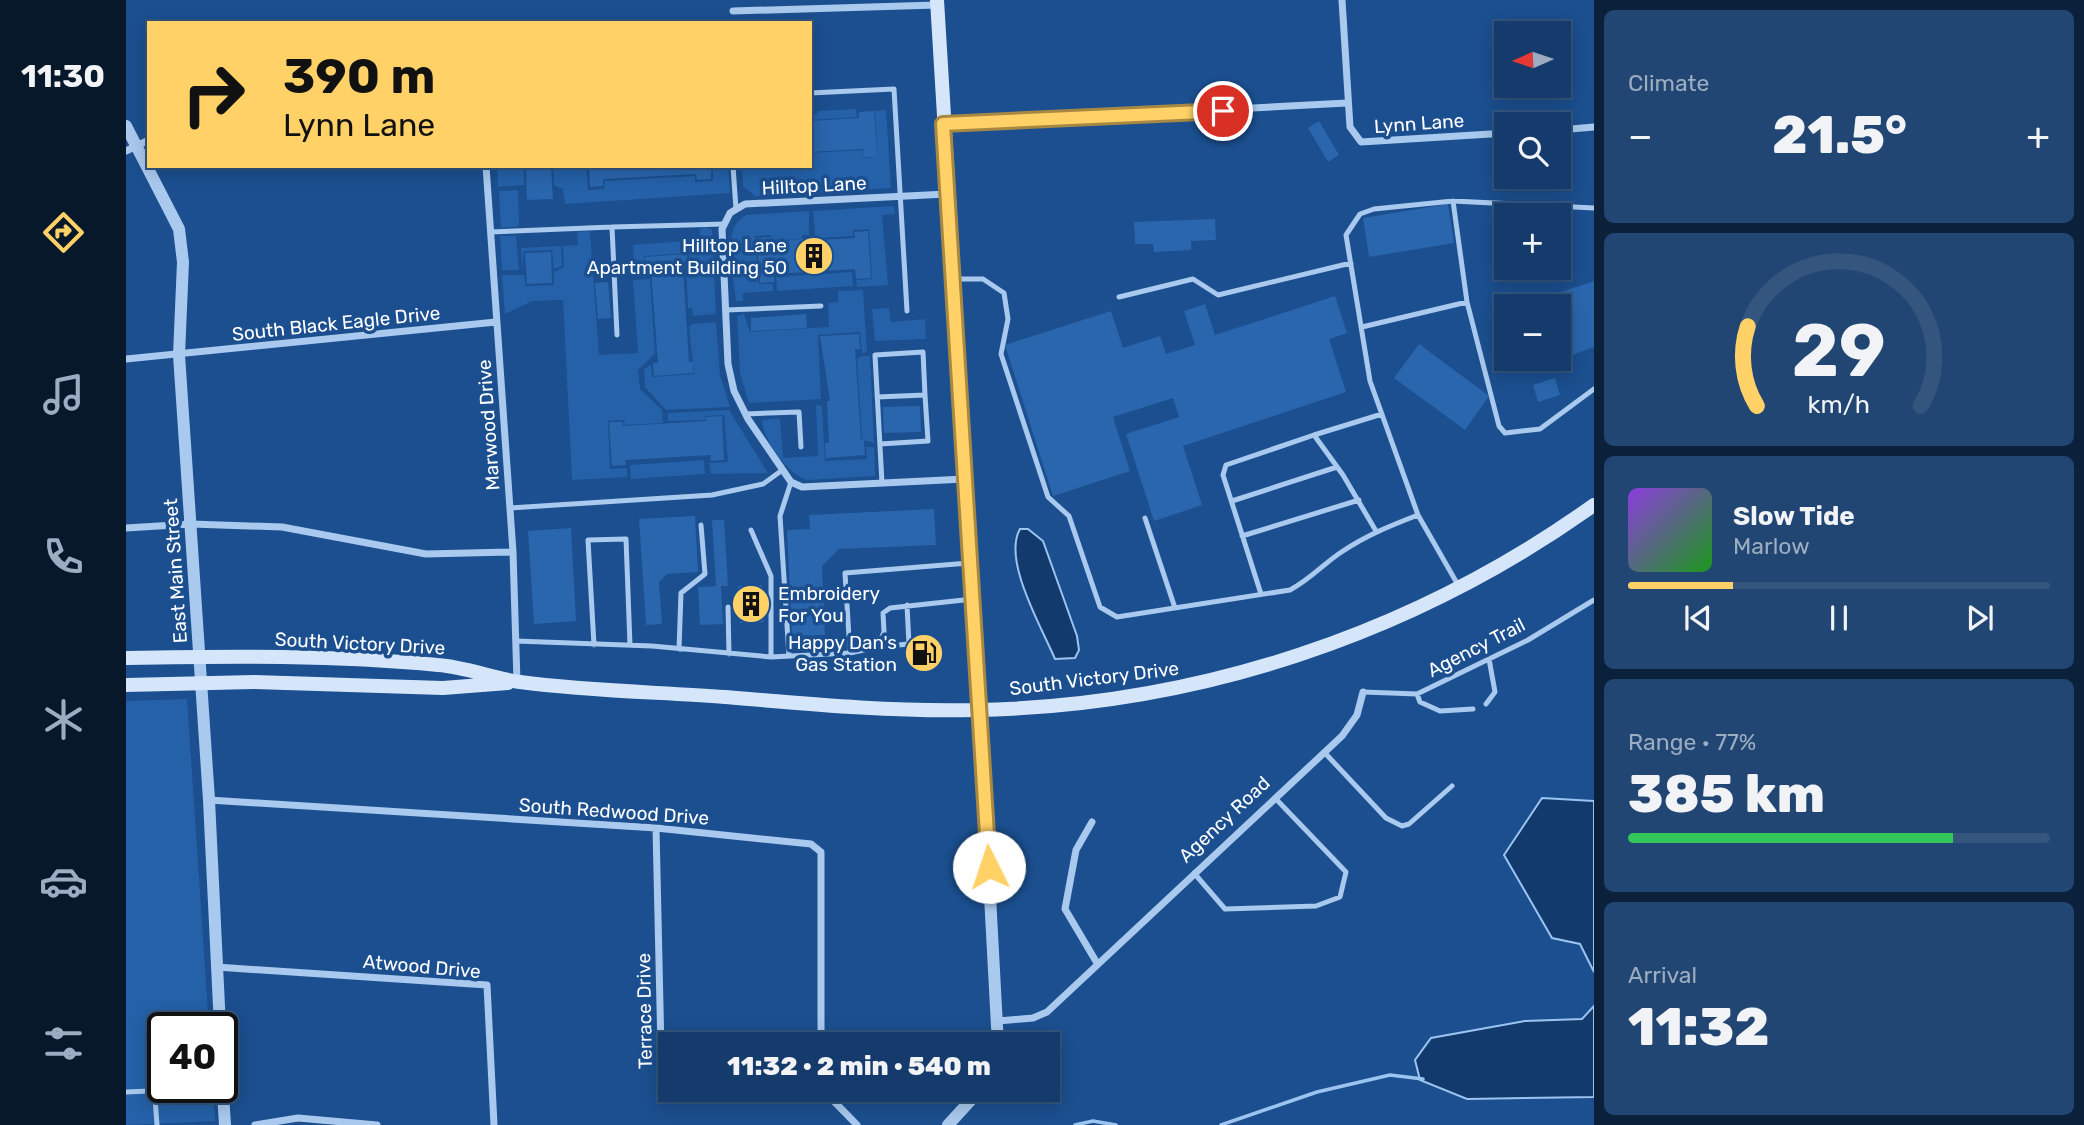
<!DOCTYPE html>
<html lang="en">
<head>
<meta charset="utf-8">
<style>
	:root { --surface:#143b6b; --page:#214673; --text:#f1f3f6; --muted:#9dadc1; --line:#33557e; --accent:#ffd166 }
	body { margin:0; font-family:Rubik,sans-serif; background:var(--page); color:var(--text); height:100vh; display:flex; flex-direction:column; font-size:26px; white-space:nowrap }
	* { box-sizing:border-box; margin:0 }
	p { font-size:23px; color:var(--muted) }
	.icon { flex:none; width:38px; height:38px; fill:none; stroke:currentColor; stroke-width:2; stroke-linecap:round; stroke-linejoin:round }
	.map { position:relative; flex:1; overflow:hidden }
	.panel { display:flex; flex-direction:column; gap:10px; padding:10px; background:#0b203b; width:490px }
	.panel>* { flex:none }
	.top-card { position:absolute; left:21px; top:21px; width:665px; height:147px; border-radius:0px; box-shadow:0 4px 18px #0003,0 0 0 2px var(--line); background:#ffd166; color:#111; overflow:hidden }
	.needle { width:46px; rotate:267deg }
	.controls { position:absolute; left:1368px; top:21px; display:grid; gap:14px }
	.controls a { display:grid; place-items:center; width:77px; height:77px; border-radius:0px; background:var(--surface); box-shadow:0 4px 18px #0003,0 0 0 2px var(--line); font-size:35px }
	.speed { position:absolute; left:21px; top:1012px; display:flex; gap:14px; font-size:35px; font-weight:700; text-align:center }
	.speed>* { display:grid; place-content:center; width:91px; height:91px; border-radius:50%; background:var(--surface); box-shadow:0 4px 18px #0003,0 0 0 2px var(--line); line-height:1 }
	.speed .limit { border:4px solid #111; border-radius:10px; background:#fff; color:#111 }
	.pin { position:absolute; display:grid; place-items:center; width:60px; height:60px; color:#fff; margin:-30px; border:4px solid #fff; border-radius:50%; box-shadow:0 2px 7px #0007 }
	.me { position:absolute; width:77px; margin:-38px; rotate:356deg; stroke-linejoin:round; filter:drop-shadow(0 0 5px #0008) }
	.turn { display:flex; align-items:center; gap:24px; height:147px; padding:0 21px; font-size:32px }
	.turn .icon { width:91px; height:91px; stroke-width:2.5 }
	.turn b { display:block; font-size:49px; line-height:60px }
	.big { font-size:52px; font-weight:800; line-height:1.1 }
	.panel .card { flex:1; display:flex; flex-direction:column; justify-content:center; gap:10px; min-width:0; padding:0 24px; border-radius:10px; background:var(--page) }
	.panel .dial { align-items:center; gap:0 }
	.dial svg { height:182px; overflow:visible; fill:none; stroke:var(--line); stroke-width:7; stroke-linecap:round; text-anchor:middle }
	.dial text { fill:var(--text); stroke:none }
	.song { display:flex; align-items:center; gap:21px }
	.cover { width:84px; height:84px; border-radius:10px; background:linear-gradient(135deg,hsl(270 70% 55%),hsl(120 70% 35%)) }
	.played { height:7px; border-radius:4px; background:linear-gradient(90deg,var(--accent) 25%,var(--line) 25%) }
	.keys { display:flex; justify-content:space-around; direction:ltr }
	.heat { display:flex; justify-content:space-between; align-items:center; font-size:38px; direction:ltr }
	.charge { height:10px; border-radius:5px; background:linear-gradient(90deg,#34c759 77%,var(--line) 0) }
	.trip { position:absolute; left:532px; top:1032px; width:402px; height:70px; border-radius:0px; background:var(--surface); box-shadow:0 4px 18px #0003,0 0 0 2px var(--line); font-weight:800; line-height:70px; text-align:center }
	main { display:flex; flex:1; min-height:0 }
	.dock { display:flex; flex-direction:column; width:126px; justify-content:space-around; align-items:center; background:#08182b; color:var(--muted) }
	.dock .icon { width:49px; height:49px }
	.dock .current { color:var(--accent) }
	.dock b { font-size:32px; color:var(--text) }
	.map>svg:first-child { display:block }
</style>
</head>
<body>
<main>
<nav class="dock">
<b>11:30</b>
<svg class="icon current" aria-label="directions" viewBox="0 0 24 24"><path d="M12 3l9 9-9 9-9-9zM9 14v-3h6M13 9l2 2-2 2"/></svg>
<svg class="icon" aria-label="music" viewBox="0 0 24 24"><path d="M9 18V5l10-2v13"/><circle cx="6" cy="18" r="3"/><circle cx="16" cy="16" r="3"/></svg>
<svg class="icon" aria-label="phone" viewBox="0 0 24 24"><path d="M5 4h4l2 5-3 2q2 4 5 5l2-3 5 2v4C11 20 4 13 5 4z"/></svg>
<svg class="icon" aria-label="climate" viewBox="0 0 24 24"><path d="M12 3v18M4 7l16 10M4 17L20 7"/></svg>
<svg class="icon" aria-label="car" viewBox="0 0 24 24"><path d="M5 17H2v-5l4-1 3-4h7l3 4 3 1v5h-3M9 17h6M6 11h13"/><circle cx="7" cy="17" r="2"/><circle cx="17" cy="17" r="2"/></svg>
<svg class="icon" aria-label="filters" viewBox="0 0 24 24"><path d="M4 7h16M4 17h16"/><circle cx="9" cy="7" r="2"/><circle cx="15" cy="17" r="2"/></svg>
</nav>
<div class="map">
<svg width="1468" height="1125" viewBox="0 0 1468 1125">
	<rect width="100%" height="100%" fill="#1b4f8f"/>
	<path fill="#2461a8" d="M730,109l1,8 -46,3v-5l6,-1 1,-3z
		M760,110l5,78 -136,8 -12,-10 -1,-20h68v-13l52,-3 1,8 14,-1 -2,-46z
		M371,166h89l2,24 16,-1 1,-8 90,-5v6l18,-1v-15h15l2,27 -165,11 -2,-15 -9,-4 -1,-18 -29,1v17l-26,2z
		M392,190l1,36 -18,2 -2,-37z
		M768,206l1,8 -13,1 6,70 -31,2 -1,-7 16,-1 -3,-50 -16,1v6l-33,2 -5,-3 -2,-24z
		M683,211v24h-7v4l-31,2v-6l-16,1 4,48h14v7l-30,2v8h-7c-2,-24 -16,-74 10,-86z
		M579,227l7,3 4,84 -23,2 -1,-8h-4l-2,-39h4l-1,-16 -45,3 1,19 -10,1 -2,-31 67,-5v-11z
		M464,231l9,124 39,-2 -5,-73 17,-1 5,75 -17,16 2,19 22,21 1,13 -38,2 -1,-5 -16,1 2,48 17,-1v9l-55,3 -9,-180 -31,1 -27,13 -3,-39h22l2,11 28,-1v-13l10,-5 -1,-21 15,-1 -1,-13z
		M374,236h16l3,34h-17z
		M435,246l1,20 -8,3 -2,-19 -28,1 -2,18 -1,-21z
		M726,272l1,14 -76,5 -1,-14z
		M737,290l4,62 -5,1 -2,-21 -42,3 3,64 -72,4 -9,-30 -3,-57 7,-2 6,18 79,-5 -1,-24 10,-1v-11z
		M763,308l2,14 34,-3 1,20 -51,2 -3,-32z
		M590,322l4,53 10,32 -64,3 -21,-23 -1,-17 7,-6 1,13 42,-3 -5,-47 3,-3z
		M735,356h9l4,87 -12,-3 -5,-81z
		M690,405l6,1 3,55 42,-2 -1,-12h8l1,29 -67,4c-18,-3 -46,-41 -46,-60l18,-2 3,40 35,-2z
		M603,410l39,63 -57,1 -2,-11 19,-1 -4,-47 -19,1v4l-37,1v-8z
		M578,460l1,14 -74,5 -1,-14z
		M61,699l22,328h-46v60h50l2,34 -89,4v-424z"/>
	<path fill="#123a6d" stroke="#9cc4f0" stroke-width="2" d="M894,529h8l15,12 34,95 2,14 -4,8 -20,1c-13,-31 -53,-99 -35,-130z
		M1416,798l52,3v171l-14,-28 -28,-6 -48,-83z
		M1468,1006v91l-127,2 -47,-19 -5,-20 16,-22 94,-17 57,-2z"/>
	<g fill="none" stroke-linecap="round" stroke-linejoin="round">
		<path stroke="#9cc4f0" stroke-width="3.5" d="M949,1125l18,-4 23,4
			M1095,1125l96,-33 73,-17 33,4"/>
	</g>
	<path fill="#2a66ad" d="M748,111l3,46h-14v-8l-53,3v-31l49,-3v-6z
		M1193,121l20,34 -11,7 -20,-34z
		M463,166h122v13l-14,1 -1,-6 -93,5v7l-13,1z
		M425,168l2,31 -26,1 -1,-30z
		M1322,204l6,39 -85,14 -6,-39z
		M1089,219l1,21 -25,1v9l-37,2 -1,-8h-18l-1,-22z
		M742,231l3,47 -15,1 -1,-10 -81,5v8l-14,1 -3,-45 13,-1v6l48,-6v3l37,-2 -1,-6z
		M425,252l1,31 -25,1 -2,-31z
		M561,254l1,14h-5l6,94h4v11l-39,3 -1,-13h5l-7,-93h-5l-1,-13z
		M1468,281v66l-27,10 -8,-21v-30h-10l-3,-9z
		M482,282l3,36 -13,1 -3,-36z
		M1209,296l12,37 -18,6 17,53 -163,54 19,59 -48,16 -28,-87 53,-17 -6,-19 -60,19 17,54 -77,25 -48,-151 106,-34 12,37 37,-12 6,18 29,-9 -11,-34 21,-7 10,31z
		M680,314l1,14 -56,3v-13z
		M733,334l1,15h-5l6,92 3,-1 1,15 -39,3 -1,-15h4l-2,-42h3l-10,-65z
		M1293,344l70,52 -24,34 -71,-52z
		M1429,378l5,17 -22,7 -5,-17z
		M794,406l1,26 -37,1 -1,-26z
		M596,416l2,44 -13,1 -1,-6 -85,5 1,5 -14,1 -3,-44h14v4l83,-5v-4z
		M808,509l2,36 -97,4 -17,17 3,69 -33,1 -5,-106 23,-1 -1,-14z
		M569,516l3,56 -31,2 -8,8 3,42 -16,1 -7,-106z
		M586,520h12l4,66h-7l2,38 -23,1 -2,-38 18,-1z
		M445,528l5,93 -42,3 -6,-93z
		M636,585l2,37 -24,1 -2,-37z"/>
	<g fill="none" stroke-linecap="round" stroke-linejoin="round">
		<path stroke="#a9c9ee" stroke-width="5" d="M684,93l84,-4 13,222
			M607,166l3,43
			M1327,201l14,101
			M364,232l122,-5
			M828,279h29l21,14 4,26 -7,35 47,143 21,19 31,91 17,10 173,-27c21,-11 34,-27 53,-39 24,-16 49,-26 75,-36
			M993,297l74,-18 25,16 133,-32
			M600,310l95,-4
			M1236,327l105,-25 32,124 6,7 35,-4 54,-40
			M491,335l-5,-108 113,-3
			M751,397l48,-2 -2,-43 -48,3 7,128
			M619,414l54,-2 2,35
			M1188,435l68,-21
			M754,444l48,-3 -3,-46
			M1106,501l105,-34
			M384,508l202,-13 51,-11 18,-13
			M1019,518l30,90
			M625,530l20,46v81
			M1116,536l117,-36
			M1332,585l-40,-70 -48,-134 -24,-146 14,-21 14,-5 79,-8 141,7
			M1135,594l-38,-119 3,-10 88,-30 29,40 33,56
			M602,607l1,47
			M390,641l136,5 119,11 79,-4 -5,-80 124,-10
			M468,645l-6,-105 38,-1 4,106
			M751,647l32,-3 -2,-39
			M553,649l2,-56 24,-19 -4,-49
			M724,653l27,-6 7,-15 -1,-19 7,-5 83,-9
			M663,656l-9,-140 11,-34
			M1237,692l54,2 111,-54 66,-40
			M1291,694l3,8 20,9 33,-2
			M1360,704l9,-12 -6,-33
			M1198,752l62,66 16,8 7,-2 43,-38
			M1068,873l31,36 91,-3 24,-9 6,-25 -71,-74
			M0,1092l24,-1 5,7 2,27"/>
		<path stroke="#a9c9ee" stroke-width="7" d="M1216,0l8,127 11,15 146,-9
			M607,11l204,-6
			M817,124l404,-21
			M1433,130l35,-3
			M0,151l23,-11
			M360,166l27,386 4,130
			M821,194l-202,10 -15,9 -8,16 6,135 6,27 14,28 43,63 11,5 163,-8
			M0,359l370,-37
			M0,528l65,-4 91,3 144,27 87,-2
			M83,800l447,28 155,16 10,8v193
			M966,822l-16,28 -11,59 32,54
			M530,828l6,267 98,-5
			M90,967l271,18 7,140
			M872,1021l35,-3 14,-6 295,-276 15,-21 6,-23
			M697,1090l34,35
			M129,1125l43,-7 79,7"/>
		<path stroke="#a9c9ee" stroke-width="12" d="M0,126l53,103 4,33 -4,93 30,445 11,227
			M854,710l18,335
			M96,1078l3,47
			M822,1125l32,-35"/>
		<path stroke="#d6e6fa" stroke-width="14" d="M811,0l43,710
			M0,658c104,-2 209,-3 312,7 28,2 54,13 82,17 67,9 137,10 205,15 83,7 167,15 250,13 223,-4 438,-76 619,-205
			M0,685l128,-3 189,6 65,-5"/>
	</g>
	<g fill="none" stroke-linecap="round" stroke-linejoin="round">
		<g stroke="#a68842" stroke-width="18">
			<path id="route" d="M863,867l-46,-743 280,-13"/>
		</g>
		<use href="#route" stroke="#ffd166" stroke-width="12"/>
	</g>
	<defs>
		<g id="building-disc" transform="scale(2.0125)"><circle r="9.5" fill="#ffd166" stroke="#1b4f8f"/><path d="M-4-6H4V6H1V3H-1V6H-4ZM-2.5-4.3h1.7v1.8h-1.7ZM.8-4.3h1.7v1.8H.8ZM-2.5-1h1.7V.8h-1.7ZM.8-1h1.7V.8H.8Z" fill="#111"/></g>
		<g id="fuel-disc" transform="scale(2.0125)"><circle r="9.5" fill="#ffd166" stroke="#1b4f8f"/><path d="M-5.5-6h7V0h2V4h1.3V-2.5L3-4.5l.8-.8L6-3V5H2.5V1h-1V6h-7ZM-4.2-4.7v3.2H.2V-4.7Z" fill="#111"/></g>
	</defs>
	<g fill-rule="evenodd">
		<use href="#building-disc" x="688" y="256"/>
		<use href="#building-disc" x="625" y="604"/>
		<use href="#fuel-disc" x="798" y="653"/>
	</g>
	<g text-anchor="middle" stroke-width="7" stroke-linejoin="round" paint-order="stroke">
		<g font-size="19" fill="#fff" stroke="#1b4f8f">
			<text transform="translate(1293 123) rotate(-4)" y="7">Lynn Lane</text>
			<text transform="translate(688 185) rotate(-3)" y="7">Hilltop Lane</text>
			<text transform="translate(210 323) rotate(-6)" y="7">South Black Eagle Drive</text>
			<text transform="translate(362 425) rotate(-94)" y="7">Marwood Drive</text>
			<text transform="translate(49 571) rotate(-94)" y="7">East Main Street</text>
			<text transform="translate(234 643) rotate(3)" y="7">South Victory Drive</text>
			<text transform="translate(1350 647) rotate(-27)" y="7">Agency Trail</text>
			<text transform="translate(968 678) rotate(-7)" y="7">South Victory Drive</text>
			<text transform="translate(488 811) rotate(4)" y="7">South Redwood Drive</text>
			<text transform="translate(1098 819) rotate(-43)" y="7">Agency Road</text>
			<text transform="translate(296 966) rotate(5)" y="7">Atwood Drive</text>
			<text transform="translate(518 1011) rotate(-91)" y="7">Terrace Drive</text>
		</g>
		<g font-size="19" fill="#fff" stroke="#1b4f8f" text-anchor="end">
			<text x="661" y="252">Hilltop Lane<tspan x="661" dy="22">Apartment Building 50</tspan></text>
			<text x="652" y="600" text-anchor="start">Embroidery<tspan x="652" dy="22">For You</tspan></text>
			<text x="771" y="649">Happy Dan's<tspan x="771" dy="22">Gas Station</tspan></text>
		</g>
	</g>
</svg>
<div class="controls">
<a><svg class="needle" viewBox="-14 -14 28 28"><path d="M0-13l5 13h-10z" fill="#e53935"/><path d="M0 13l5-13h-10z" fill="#9dadc1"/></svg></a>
<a><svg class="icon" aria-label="search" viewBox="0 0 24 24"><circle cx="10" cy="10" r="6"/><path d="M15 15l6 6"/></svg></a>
<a>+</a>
<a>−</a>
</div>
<div class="speed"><div class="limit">40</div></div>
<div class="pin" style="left:1097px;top:111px;background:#d93025"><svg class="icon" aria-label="arrive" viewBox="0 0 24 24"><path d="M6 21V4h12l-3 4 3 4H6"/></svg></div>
<svg class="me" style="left:863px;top:867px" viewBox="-20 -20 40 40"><circle r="19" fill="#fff"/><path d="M0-13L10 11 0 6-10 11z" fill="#ffd166"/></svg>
<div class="trip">11:32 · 2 min · 540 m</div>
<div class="top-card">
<div class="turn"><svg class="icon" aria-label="right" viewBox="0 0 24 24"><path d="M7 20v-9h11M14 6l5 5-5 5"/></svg><div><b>390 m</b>Lynn Lane</div></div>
</div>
</div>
<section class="panel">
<div class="card"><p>Climate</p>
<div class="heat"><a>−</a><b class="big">21.5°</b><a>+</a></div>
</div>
<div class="card dial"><svg viewBox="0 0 100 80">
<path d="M14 69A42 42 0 1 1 86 69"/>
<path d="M14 69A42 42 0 0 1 10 34" stroke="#ffd166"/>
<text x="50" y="56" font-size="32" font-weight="700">29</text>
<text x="50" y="72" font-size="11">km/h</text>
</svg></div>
<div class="card">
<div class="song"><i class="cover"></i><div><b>Slow Tide</b><p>Marlow</p></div></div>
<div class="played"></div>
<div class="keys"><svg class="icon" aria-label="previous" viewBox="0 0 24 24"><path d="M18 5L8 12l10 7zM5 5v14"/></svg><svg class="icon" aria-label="pause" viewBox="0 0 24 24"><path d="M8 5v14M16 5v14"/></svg><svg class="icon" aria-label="next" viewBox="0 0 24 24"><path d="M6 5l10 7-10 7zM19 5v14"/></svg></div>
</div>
<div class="card"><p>Range · 77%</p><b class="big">385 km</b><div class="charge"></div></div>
<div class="card"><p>Arrival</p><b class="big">11:32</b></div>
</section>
</main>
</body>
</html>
